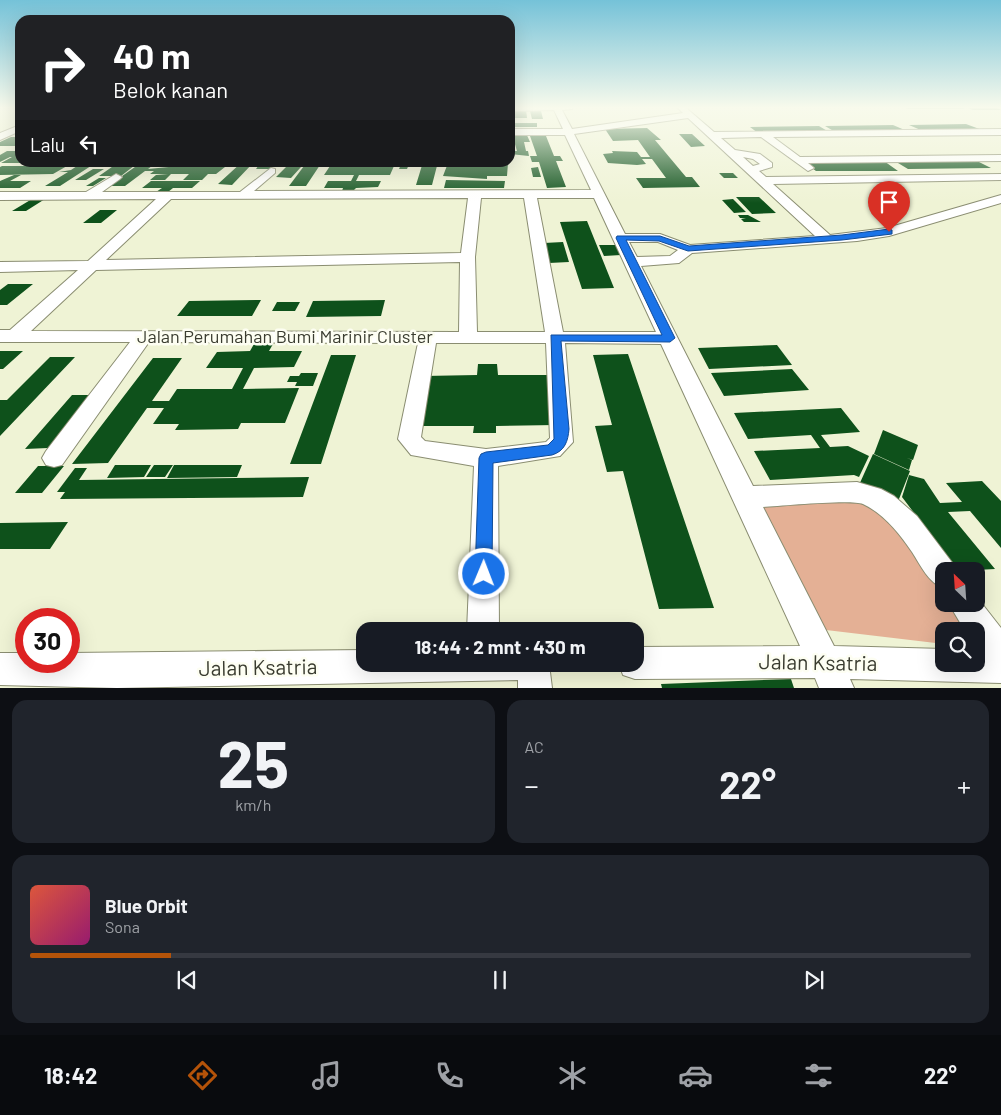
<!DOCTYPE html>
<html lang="id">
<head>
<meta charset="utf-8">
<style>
	:root { --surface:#171b24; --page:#20242c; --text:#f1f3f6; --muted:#9ea1a6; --line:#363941; --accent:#b45309 }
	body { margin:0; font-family:Barlow,sans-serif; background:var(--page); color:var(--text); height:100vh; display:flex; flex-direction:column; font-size:19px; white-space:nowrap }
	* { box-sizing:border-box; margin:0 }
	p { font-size:16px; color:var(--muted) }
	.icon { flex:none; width:28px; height:28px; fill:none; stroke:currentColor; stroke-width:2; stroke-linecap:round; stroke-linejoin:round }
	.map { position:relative; height:688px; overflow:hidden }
	.drawer { display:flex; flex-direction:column; gap:12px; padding:12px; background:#0d0f14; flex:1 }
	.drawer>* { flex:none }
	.banner { position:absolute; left:15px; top:15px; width:500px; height:152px; border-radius:15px; box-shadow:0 5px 20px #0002; background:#202124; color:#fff; overflow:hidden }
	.needle { width:32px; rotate:335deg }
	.controls { position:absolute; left:935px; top:562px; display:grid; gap:10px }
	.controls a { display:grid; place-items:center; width:50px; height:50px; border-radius:10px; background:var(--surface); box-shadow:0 5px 20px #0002; font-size:25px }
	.speed { position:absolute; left:15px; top:608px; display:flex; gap:10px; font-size:25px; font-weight:700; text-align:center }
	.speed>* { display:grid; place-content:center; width:65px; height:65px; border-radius:50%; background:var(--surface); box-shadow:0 5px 20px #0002; line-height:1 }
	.speed .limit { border:8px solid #d22; background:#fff; color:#111 }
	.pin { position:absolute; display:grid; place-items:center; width:42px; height:42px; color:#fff; margin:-51px -21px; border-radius:50% 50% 50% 0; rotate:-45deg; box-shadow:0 0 5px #0007 }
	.pin .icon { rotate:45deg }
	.me { position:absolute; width:55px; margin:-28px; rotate:1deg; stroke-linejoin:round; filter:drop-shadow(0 0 4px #0008) }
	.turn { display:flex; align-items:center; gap:18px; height:105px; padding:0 15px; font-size:22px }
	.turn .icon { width:65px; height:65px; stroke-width:2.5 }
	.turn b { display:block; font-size:35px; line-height:42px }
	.then { display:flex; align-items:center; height:48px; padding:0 15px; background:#0003; gap:10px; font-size:19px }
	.big { font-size:38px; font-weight:700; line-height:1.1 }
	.drawer .tile { flex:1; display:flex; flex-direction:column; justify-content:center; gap:8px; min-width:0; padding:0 18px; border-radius:15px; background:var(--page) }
	.drawer .dial { align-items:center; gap:0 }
	.dial b { font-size:65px; line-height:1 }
	.song { display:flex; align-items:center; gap:15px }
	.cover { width:60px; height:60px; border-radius:8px; background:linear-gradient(135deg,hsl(10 70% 55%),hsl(320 70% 35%)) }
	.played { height:5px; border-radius:2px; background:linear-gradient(90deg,var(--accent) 15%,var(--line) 15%) }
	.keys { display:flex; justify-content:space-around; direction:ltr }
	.heat { display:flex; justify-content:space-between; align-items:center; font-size:28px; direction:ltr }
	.drawer .tiles { flex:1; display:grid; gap:12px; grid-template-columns:1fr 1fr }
	.tile:last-child { grid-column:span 2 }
	.trip { position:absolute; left:356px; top:622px; width:288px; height:50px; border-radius:15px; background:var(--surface); box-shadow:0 5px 20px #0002; font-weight:700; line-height:50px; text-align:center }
	.dock { display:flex; height:80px; justify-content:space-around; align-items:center; background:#090b0e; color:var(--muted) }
	.dock .icon { width:35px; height:35px }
	.dock .current { color:var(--accent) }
	.dock b { font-size:22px; color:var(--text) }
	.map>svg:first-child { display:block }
</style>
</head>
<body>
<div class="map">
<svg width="1001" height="688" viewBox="0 0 1001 688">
	<rect width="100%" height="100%" fill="#eff3d5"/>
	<path fill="#e4b095" d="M856,496l33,16 55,76v16h11l20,27h-31v13l-118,-14 -73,-129z"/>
	<path fill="#0e511b" d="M902,107h58l6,2h-58z
		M965,107h30l6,3h-28z
		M510,110h16l1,8h-17z
		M530,111h11l2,8h-11z
		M510,123h27v4h-27z
		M966,124l16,6 -59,1 -14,-6z
		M893,125l14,6 -70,2 -12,-7z
		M819,126l10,6 -71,1 -8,-6z
		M647,128l14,12h-6l31,37h6l8,10 -57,1 -7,-10h30l-14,-19h-10l4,5 -9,1 -29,-2 -5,-9 10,-1 -1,-2 25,1 4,5h9l-12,-17 -25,1 -8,-12z
		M526,133l4,9h-6l2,9h-6h8l1,5 -19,-2v-3h7l-5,-17z
		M679,134h13l13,12 -14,1z
		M530,136h16l8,20h6l3,5h-7l10,26 -19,1 -8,-26h-7l-2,-6h7z
		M11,137h9v9h-20v-4z
		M7,151h13v6h-10l-10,5v-7z
		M12,157h8v6h-19z
		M973,159l18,9 -83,1 -15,-9z
		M884,161l14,10h-82l-12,-9z
		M38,162h7l-6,4h28l-14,8 -53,1v-8l2,-1h29z
		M83,162h14l-37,24h-15l23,-14h-9l12,-2z
		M119,162h20l-18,14h-22z
		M142,162h15l-9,7 31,-3 5,-4h18l-5,5h28l-9,7h-8l-6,6h-19l6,-6h-18l-6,6h-15l6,-5 12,-1h-18l4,-3h-9l-20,15h-17z
		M242,162h12l-22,23 -14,-1z
		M261,162h15l-5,7h-15z
		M307,162h15l-16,24h-17z
		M402,162h8l-3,7h-8z
		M423,162h15l-6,23h-16z
		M206,163h22l-4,3h-22z
		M448,163h60l-1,13h-20v3l-44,-3z
		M330,166h64l-4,9h-31l-3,6h25l-3,6 -22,1 -2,2 -12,1 1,-3h-19l4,-7h23l3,-6h-30z
		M286,167h15l-10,11 -15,-1z
		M538,167l3,10h-8l-2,-9z
		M93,169h11l-18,11h-11z
		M719,173h14l5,5h-14z
		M14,175h7l-11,6h21l-11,7h-20v-7z
		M99,178h7l-13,8h-7z
		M446,180l59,1 -1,7h-60z
		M151,181h49l-8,7h-19l-5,4h-12l6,-4h-20z
		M736,197h23l17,16 -24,1z
		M32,199h13l-19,12h-14z
		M733,199l13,13 -12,1 -12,-13z
		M100,210h17l-16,13h-18z
		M738,215h10l13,7h-17l-3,-3 5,-1h-6z
		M587,221l27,67 -32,1 -22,-67z
		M563,242l6,20 -20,1 -5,-20z
		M599,245h17l5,10 -17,1z
		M8,284h25l-26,21h-7v-15z
		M261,300l-9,16h-75l12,-15z
		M385,300l-4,16 -75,1 7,-16z
		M277,302h23l-5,9h-23z
		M254,344h19l-4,7h33l-8,16 -40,1 -11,21 56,-1 -14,35h-44l-3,6 -63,1 4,-6h-26l11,-16h-17l-39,55 -36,1 81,-106h29l-30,43h17l8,-12h55l11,-21h-37l11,-16 33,-1z
		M777,345l15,20 -83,4 -11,-21z
		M0,351h23l-20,18h-3z
		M628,354l86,254 -55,1 -36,-138 -16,1 -12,-46 17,-1 -19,-70z
		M331,355h25l-35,109h-31z
		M50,357h25l-75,79v-36h7z
		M478,364h19l1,11h51l6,50 -59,1v7h-23l1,-7h-58l8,-50 53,-1z
		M792,369l17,21 -85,6 -13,-23z
		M301,373h17l-5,13h-18l2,-4h-10l3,-6h9z
		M72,395h20l-44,53 -23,1z
		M841,408l19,24 -39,3 9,12 18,-1 21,10 -10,21 -5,-2 -84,5 -16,-29 66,-3 -9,-13 -63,4 -14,-26z
		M883,430l35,15 -5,15 -6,-2 5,2 -3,10 -35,-16z
		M873,454l37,17 -13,33 -38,-19z
		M115,465h36l-7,12 -37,1z
		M154,465h19l-8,12h-19z
		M174,465h68l-5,12 -70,1z
		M38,466h26l-22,27h-27z
		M75,468h12l-8,12 230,-3 -6,20 -243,2 5,-7h-8z
		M909,475l15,4 16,24 22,-1 -16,-19 36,-2 19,20v47l-31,-37 -22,1 47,57 -37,2 -56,-74z
		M68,522l-18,27h-50v-26z
		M791,679l3,9h-132l-1,-4z"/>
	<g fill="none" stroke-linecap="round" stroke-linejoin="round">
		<g stroke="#8a8d71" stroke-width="2">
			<path id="minor" d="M510,107h63l-1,2 -10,1 10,19 111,-16 -6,-6h8l29,25 287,-3v6l-228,2 27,20 201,-2v6l-193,2 6,5 -6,3 -47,-34 -40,1 14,12 25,4 12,9v4l-13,4 7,6 235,-3v6l-228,4 57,51 57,-7 114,-33v8l-112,33 -32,5 -165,12 -13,10 -38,3 112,220 104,-4 24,7 13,7 23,20 37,49 3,6h-13v18c-16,-7 -23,-23 -32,-37 -13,-19 -28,-38 -49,-48 -12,-5 -82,2 -100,3l71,139 110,3v15h32v-14h2l-2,-19h-11l-16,-27h27v-8l25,32v55l-151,-4 4,9h-35l-4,-10 -180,1 -12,-4 -4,-11h16v-17l165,-1 -139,-302 -96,-1 8,99 -13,14 -62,10 1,165h-32l7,-165 -63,-11 -13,-16 20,-96 -269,-1 -87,123 -8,2 -8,-2 -4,-7 4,-7 84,-109h-130v-12h10l68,-60 -78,2v-10l88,-1 68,-62 -156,1v-8h86l30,-18 6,3 -2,2 -18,13h138l31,-24 4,1v4l-21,18 337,-1 -26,-55h-55v-6h53l-9,-19 -44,1zM688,118l127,118 -125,9 -30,-11h-35l-51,-100zM743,157l10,2 7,5 -7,2zM468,198l-7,55 -355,7 65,-61zM481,198h43l21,134h-68l-2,-75zM537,198h57l62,134h-93zM629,242h29l20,8 -8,6 -33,1zM460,262l-1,70 -428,-1 65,-61zM436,343h110l4,95 -4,4 -60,7 -61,-8 -4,-4z
				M20,125v6l-20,9v-7z
				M365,650v14h184l3,24h-34v-8l-401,8 -117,-3v-32h26v8h43v-8z"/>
		</g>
		<use href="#minor" fill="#fff" fill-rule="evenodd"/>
	</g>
	<linearGradient id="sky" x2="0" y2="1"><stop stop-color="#75c2d8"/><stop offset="0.53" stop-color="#f8faec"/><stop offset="1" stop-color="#f8faec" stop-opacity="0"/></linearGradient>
	<rect width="1001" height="203" fill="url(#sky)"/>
	<path fill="#1a73e8" stroke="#114b97" d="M889,229l3,1v4l-50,6 -154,11 -29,-10 -33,-1 49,98 -5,4 -109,-1 8,88c-1,12 -4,22 -17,26l-59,8 -1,111 -2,5 -6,3 -6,-3 -3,-5 4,-116 2,-4 5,-2 62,-7 6,-6 -3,-104h111l-46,-97 1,-2h43l29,10 153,-11z"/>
	<g text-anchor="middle" stroke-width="5" stroke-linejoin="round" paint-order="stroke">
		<g font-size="18" fill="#3a3c30" stroke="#fdfef2">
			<text x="285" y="343">Jalan Perumahan Bumi Marinir Cluster</text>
		</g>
		<g font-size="21" fill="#3a3c30" stroke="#fdfef2">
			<text transform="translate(818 663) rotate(1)" y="7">Jalan Ksatria</text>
			<text transform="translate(258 668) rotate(-1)" y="7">Jalan Ksatria</text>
		</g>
	</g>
</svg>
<div class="controls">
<a><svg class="needle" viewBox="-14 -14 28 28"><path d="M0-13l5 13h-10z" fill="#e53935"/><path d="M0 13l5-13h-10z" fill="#9ea1a6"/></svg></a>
<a><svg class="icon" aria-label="search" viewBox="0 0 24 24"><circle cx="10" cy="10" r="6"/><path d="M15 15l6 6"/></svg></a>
</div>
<div class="speed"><div class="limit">30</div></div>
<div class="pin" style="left:889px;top:232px;background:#d93025"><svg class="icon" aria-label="arrive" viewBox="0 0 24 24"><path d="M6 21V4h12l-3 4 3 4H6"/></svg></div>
<svg class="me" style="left:484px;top:574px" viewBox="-20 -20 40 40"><circle r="17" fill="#1a73e8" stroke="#fff" stroke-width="3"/><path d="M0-11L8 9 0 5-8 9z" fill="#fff"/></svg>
<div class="trip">18:44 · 2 mnt · 430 m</div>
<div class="banner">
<div class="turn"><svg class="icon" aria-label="right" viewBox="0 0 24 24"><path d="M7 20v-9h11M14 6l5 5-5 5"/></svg><div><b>40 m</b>Belok kanan</div></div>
<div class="then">Lalu<svg class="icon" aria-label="left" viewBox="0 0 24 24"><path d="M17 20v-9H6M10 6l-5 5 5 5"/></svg></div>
</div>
</div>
<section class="drawer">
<div class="tiles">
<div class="tile dial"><b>25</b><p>km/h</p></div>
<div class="tile"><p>AC</p>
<div class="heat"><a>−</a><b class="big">22°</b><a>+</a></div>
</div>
<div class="tile">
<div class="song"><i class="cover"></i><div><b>Blue Orbit</b><p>Sona</p></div></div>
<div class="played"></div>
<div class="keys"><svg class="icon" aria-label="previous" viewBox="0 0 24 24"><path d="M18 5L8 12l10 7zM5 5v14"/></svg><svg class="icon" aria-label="pause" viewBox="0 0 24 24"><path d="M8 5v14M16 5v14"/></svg><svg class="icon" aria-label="next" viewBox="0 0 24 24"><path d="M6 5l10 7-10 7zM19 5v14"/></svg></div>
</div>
</div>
</section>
<nav class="dock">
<b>18:42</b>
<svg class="icon current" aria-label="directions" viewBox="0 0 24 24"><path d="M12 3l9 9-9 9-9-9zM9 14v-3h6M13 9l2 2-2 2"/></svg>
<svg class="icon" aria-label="music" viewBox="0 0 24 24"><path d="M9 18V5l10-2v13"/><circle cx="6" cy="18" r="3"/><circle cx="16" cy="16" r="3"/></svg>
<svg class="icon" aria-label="phone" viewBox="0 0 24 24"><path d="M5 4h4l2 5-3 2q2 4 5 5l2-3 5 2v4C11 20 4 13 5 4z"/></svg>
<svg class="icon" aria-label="climate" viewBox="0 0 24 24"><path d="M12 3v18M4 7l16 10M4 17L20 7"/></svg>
<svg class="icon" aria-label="car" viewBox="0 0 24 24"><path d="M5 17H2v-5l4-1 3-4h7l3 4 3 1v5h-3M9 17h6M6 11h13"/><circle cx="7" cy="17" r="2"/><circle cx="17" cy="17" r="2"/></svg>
<svg class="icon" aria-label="filters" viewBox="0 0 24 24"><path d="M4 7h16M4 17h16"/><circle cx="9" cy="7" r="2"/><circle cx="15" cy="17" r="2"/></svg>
<b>22°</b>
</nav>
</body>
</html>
